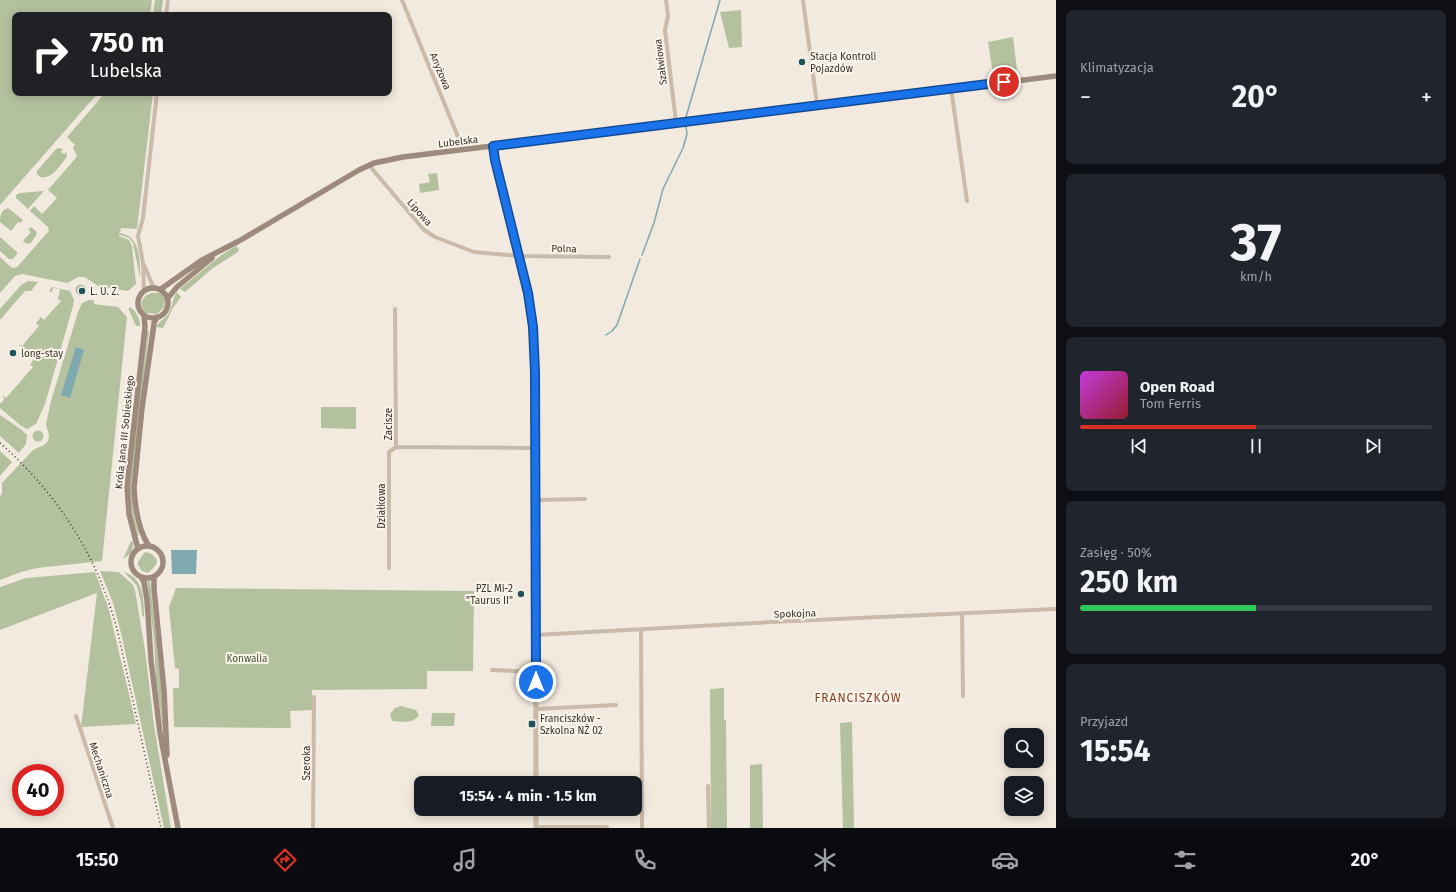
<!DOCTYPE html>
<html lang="pl">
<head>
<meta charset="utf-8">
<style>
	:root { --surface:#171b24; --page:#20242c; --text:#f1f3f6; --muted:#9ea1a6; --line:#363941; --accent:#d93025 }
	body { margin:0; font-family:"Fira Sans",sans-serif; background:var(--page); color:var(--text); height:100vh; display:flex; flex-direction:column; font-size:15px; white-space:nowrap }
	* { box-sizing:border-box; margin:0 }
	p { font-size:13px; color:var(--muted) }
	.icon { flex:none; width:22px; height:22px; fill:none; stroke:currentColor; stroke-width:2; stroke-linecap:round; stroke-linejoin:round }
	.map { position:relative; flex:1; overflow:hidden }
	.panel { display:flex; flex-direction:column; gap:10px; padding:10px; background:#0d0f14; width:400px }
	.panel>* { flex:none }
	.hud { position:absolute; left:12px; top:12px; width:380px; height:84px; border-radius:8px; box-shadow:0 2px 10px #0003; background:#202124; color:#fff; overflow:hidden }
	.tools { position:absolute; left:1004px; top:728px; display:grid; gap:8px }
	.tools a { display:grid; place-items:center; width:40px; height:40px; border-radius:8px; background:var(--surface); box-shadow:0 2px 10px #0003; font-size:20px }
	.speed { position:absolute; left:12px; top:764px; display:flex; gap:8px; font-size:20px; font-weight:700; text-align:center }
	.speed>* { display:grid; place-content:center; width:52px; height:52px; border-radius:50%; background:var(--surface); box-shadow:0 2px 10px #0003; line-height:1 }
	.speed .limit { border:6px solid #d22; background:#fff; color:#111 }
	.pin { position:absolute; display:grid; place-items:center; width:34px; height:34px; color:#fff; margin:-17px; border:2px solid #fff; border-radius:50%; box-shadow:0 1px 4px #0007 }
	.me { position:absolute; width:44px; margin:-22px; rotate:0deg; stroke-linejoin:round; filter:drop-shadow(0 0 3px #0008) }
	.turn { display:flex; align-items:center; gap:14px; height:84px; padding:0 12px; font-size:18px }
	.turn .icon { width:52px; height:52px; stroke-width:2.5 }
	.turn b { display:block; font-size:28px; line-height:34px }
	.big { font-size:30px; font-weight:700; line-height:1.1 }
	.panel .tile { flex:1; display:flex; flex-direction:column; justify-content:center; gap:6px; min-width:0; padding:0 14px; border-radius:8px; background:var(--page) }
	.panel .dial { align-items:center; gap:0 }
	.dial b { font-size:52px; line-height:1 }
	.song { display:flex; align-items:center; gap:12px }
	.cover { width:48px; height:48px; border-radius:6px; background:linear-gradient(135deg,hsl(290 70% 55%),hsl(350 70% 35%)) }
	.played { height:4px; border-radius:2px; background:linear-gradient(90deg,var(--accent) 50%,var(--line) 50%) }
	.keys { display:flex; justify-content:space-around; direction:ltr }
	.heat { display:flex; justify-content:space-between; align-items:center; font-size:22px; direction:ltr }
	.charge { height:6px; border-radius:3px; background:linear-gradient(90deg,#34c759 50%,var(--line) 0) }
	.trip { position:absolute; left:414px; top:776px; width:228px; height:40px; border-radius:8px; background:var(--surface); box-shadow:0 2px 10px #0003; font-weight:700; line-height:40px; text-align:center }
	.tabs { display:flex; height:64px; justify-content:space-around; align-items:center; background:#090b0e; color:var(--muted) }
	.tabs .icon { width:28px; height:28px }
	.tabs .on { color:var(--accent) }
	.tabs b { font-size:18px; color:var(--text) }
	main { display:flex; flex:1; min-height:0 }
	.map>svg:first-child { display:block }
</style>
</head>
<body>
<main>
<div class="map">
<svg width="1056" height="828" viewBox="0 0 1056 828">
	<rect width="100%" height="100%" fill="#f2eade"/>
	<path fill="#b4c19e" d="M0,0h152l-2,15h-135v78h83l-98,112z
		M155,0h8l-2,15h-8z
		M741,10l1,37 -13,1 -9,-36z
		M1013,37l4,33 -24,4 -5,-32z
		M105,93h48l-16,136 -16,-1 -2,8 10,4 3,6 4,38 -8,7 -30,-5 -13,-9h-7l-11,6 -45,-9 -7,2 -15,17v-36l12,11 5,-1 31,-35 1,-2 -1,-3 -18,-16 4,-5 8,8 15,-16 -9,-8 26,-30 3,-4 -4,-8 2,-3 -8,-8z
		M60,148l3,1 -2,3 3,2 2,-2 1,5c-7,8 -15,23 -27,20l-3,-3v-3l19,-22z
		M437,173l2,17 -19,3 -1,-9 11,-2 -2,-8z
		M44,191l-16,18 -12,-11v-3l4,-2z
		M8,208l15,12 -3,3 -2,-1 -7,9 -11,-9c0,-7 1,-12 8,-14z
		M31,227l5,4 1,3 -6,9 -4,1 -4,-3 8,-9 -3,-2z
		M120,233c21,3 20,29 20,45l-7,-35 -4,-5 -9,-3z
		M0,237l17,15v2l-4,5h-4l-9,-8z
		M236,246l3,3 -1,3 -25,16 -28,24 -5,-3 40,-33z
		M28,281l10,1 -7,9h-6l-25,29v-11l21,-24z
		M75.5 290a5.5 5.5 0 1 1 11 0a5.5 5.5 0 1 1-11 0Z
		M52,287l18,4 4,9 -1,6 -28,98 -9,20 -9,5 -7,-4 -20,-17v-4l4,-4 -1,-5 3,3 27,-31 -3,-2 4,-6 -16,-15 4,2 17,-20 -3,-3 5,-6 3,3 17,-19 -3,-2 2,-10 -7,-1 -1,4 -3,-1z
		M177,292l4,5 -8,11 -10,20 -7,-1c3,-6 9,-8 13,-14 4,-7 3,-14 8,-21z
		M152,293h10l3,8 -1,6 -7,7 -11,-1c-8,-7 -5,-17 6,-20z
		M89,300h5v4l24,3 9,10 -25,244 -65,7 -16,4 -21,8v-83l2,-4v-10l31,-33 11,-5 4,-4 1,-6 -3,-11 5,-23 27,-89 4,-9z
		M129,307c7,3 11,11 11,19h-4l-7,-16z
		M147,331h2l-17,153 2,32 5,19 -1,1 -6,-20 -3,-32z
		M321,407h35v22l-35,-1z
		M0,415l22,15 5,5 -1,9 -7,9 -19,-17z
		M32.5 436a5.5 5.5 0 1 1 11 0a5.5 5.5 0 1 1-11 0Z
		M0,451l12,11 -12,14z
		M131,541h2c1,8 -2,14 -10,18z
		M146,552l6,2 5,6 -1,5 -8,8 -6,-2 -4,-6v-3l6,-9z
		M100,571l19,1 14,13 2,5 10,60 9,75 17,103h-7l-43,-195 -8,-30z
		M95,572l14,38 27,114 -55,3 16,-134 -97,37v-43l26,-9z
		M124,572c20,5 20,29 20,45l-2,-1 -1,-13 -4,-17z
		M147,580l3,1 11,102 3,54 -8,-57 -2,-39z
		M176,588l298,3 -1,80h-46v18l-115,1 1,20 -23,1 1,17 -117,-1 -1,-39h6v-19l-4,-1 -6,-61z
		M724,688v31l2,1 1,108h-16l-1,-139z
		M401,706l15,4 3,5c-6,9 -17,7 -27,6l-2,-7 5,-6z
		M432,713h23l-1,13h-23z
		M852,722l2,106h-11l-3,-105z
		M762,764l1,64h-13v-63z
		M1006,791h5v18h11v2l-14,3z"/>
	<path fill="#7eaaaf" d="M76,347l8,3 -14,48 -9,-3z
		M171,550h26l-1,24h-24z"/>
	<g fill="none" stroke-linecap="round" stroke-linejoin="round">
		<path stroke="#7eaaaf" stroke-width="1.5" d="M686,117l34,-117
			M642,255l12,-32 9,-34 20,-41 4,-14 -1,-7
			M606,335l6,-4 5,-6 23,-66"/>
		<path stroke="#cabaaa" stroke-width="4" d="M402,0l61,149
			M666,0l2,16 -3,14 11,92
			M803,0l14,104
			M166,15l2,-15
			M951,88l16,113
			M370,164l3,6 51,60 11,7 39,15 45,4 90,1
			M144,265l8,19 3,4
			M144,291l-1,-28 -5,-27 5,-18 14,-125
			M395,309l1,138 138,1
			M535,500l50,-1
			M389,568v-116l7,-5
			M962,614l1,82
			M641,629l1,199
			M535,635l236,-13 285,-13
			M492,670l44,2
			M536,709l80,-4
			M76,716l37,112
			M708,786l1,42
			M536,827h71
			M313,828l1,-131"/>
		<path stroke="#cabaaa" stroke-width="5" d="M493,146l2,14 33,133 5,43 2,36 1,411
			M536,828v-19"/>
		<path stroke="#9e8a7c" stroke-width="5.5" d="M138 303a15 15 0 1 1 30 0a15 15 0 1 1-30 0Z
			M161,289l41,-29 37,-19 120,-71 15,-7 29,-6 653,-81
			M168,298l9,-11 35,-29
			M131 562a16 16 0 1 1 32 0a16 16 0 1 1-32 0Z
			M149,546c-11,-16 -14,-39 -15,-58l8,-80 11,-77 1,-8 3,-6
			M138,549l-9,-35 -2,-28 18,-159 -1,-12
			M141,577l3,5 3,18 4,60 9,73 18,95
			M154,577v12l10,101 3,65"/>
		<path stroke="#382f2a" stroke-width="1.5" stroke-dasharray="1 3" stroke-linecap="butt" d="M0,443c58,51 99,115 118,190l43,195"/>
	</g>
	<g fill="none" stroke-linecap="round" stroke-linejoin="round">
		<g stroke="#114b97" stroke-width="10">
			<path id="route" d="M536,682l-1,-310 -2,-45 -5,-34 -33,-133 -2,-14 511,-64"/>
		</g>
		<use href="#route" stroke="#1a73e8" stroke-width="7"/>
	</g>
	<g fill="#205259" stroke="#faf4eb" stroke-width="1.5">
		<circle cx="802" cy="62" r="4"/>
		<circle cx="82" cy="291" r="4"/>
		<circle cx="13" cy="353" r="4"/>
		<circle cx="521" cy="594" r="4"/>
		<rect x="528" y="720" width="8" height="8" rx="2"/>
	</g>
	<g text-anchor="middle" stroke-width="4" stroke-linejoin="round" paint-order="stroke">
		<g font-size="10" fill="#382f2a" stroke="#faf4eb" text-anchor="start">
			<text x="810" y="60">Stacja Kontroli<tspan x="810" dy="12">Pojazdów</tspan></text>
			<text x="90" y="295">L. U. Z.</text>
			<text x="21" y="357">long-stay</text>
			<text x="513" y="592" text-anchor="end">PZL Mi-2<tspan x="513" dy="12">"Taurus II"</tspan></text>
			<text x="540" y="722">Franciszków -<tspan x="540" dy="12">Szkolna NŻ 02</tspan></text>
		</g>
		<g font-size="10" fill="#382f2a" stroke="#faf4eb">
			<text transform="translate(660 62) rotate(-97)" y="4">Szałwiowa</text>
			<text transform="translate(441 71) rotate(67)" y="4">Anyżowa</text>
			<text transform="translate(458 141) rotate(-7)" y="4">Lubelska</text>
			<text transform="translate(420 212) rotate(49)" y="4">Lipowa</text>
			<text transform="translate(564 248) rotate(1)" y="4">Polna</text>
			<text transform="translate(388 424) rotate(-90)" y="4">Zacisze</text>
			<text transform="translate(124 432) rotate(-84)" y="4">Króla Jana III Sobieskiego</text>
			<text transform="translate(381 506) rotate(-90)" y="4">Działkowa</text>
			<text transform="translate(795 613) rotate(-2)" y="4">Spokojna</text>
			<text transform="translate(306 763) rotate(-90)" y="4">Szeroka</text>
			<text transform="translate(102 770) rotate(72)" y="4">Mechaniczna</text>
		</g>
		<g font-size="10" fill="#45562e" stroke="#faf4eb">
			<text x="247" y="662">Konwalia</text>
		</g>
		<g font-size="12" letter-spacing="1" fill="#854024" stroke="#faf4eb">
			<text x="858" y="702">FRANCISZKÓW</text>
		</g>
	</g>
</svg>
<div class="tools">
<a><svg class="icon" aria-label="search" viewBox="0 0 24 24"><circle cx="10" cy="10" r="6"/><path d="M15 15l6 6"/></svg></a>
<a><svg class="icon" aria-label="layers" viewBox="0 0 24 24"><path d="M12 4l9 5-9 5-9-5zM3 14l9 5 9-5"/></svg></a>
</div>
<div class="speed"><div class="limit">40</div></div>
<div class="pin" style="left:1004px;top:82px;background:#d93025"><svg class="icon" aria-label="arrive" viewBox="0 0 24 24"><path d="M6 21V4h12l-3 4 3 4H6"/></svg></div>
<svg class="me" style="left:536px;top:682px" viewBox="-20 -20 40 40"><circle r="17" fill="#1a73e8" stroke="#fff" stroke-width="3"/><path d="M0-11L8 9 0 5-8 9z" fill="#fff"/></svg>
<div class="trip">15:54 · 4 min · 1.5 km</div>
<div class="hud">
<div class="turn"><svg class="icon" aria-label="right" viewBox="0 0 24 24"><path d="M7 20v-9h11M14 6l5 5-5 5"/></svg><div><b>750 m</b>Lubelska</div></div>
</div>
</div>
<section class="panel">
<div class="tile"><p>Klimatyzacja</p>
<div class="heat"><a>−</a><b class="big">20°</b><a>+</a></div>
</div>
<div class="tile dial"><b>37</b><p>km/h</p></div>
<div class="tile">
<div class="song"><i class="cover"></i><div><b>Open Road</b><p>Tom Ferris</p></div></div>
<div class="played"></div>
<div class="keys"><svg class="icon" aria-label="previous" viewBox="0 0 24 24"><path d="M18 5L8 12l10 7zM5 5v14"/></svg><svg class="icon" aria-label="pause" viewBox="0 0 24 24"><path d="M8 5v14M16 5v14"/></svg><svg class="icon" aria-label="next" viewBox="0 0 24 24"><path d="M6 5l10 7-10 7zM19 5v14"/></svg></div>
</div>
<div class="tile"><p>Zasięg · 50%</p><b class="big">250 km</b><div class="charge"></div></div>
<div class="tile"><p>Przyjazd</p><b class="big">15:54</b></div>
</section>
</main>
<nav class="tabs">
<b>15:50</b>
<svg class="icon on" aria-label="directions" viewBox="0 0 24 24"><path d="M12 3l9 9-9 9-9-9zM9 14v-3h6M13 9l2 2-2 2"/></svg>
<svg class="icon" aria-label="music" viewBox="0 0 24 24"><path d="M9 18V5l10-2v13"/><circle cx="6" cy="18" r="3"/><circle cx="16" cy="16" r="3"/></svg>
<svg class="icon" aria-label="phone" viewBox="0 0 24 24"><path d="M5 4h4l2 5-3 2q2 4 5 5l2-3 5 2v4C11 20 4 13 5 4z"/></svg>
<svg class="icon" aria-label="climate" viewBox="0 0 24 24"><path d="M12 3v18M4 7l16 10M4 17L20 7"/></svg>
<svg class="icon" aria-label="car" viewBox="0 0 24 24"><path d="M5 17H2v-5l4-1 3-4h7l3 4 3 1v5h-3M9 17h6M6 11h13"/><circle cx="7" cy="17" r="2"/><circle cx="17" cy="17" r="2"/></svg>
<svg class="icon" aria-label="filters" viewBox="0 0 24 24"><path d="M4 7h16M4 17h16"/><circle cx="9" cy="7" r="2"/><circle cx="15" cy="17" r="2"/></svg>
<b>20°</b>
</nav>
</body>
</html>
